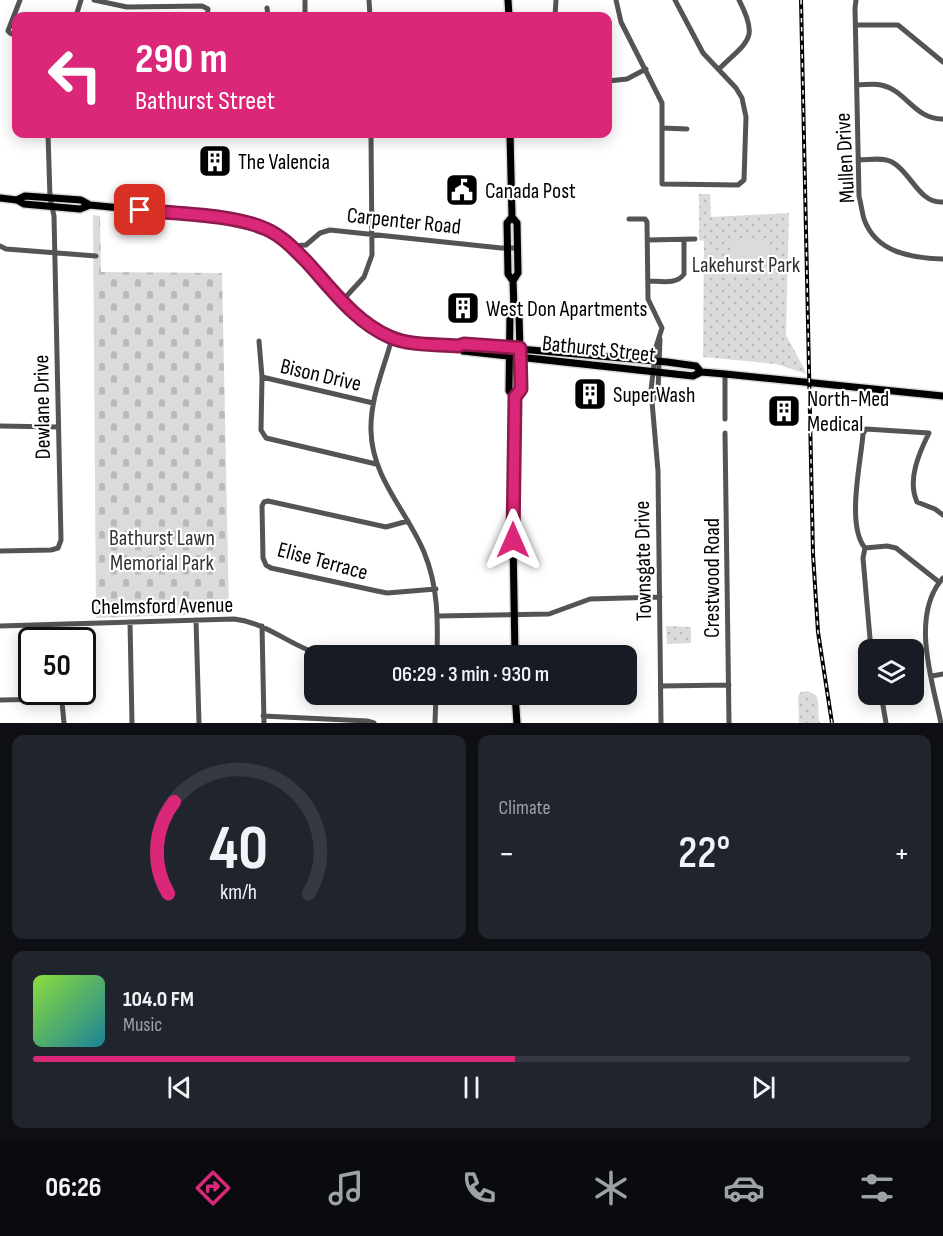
<!DOCTYPE html>
<html lang="en">
<head>
<meta charset="utf-8">
<style>
	:root { --surface:#171b24; --page:#20242c; --text:#f1f3f6; --muted:#9ea1a6; --line:#363941; --accent:#db2777 }
	body { margin:0; font-family:"Sofia Sans Condensed",sans-serif; background:var(--page); color:var(--text); height:100vh; display:flex; flex-direction:column; font-size:22px; white-space:nowrap }
	* { box-sizing:border-box; margin:0 }
	p { font-size:20px; color:var(--muted) }
	.icon { flex:none; width:33px; height:33px; fill:none; stroke:currentColor; stroke-width:2; stroke-linecap:round; stroke-linejoin:round }
	.map { position:relative; height:723px; overflow:hidden }
	.sheet { display:flex; flex-direction:column; gap:12px; padding:12px; background:#0d0f14; flex:1 }
	.sheet>* { flex:none }
	.guide { position:absolute; left:12px; top:12px; width:600px; height:126px; border-radius:12px; box-shadow:0 3px 15px #0003; background:#db2777; color:#fff; overflow:hidden }
	.controls { position:absolute; left:858px; top:639px; display:grid; gap:12px }
	.controls a { display:grid; place-items:center; width:66px; height:66px; border-radius:12px; background:var(--surface); box-shadow:0 3px 15px #0003; font-size:30px }
	.speed { position:absolute; left:18px; top:627px; display:flex; gap:12px; font-size:30px; font-weight:700; text-align:center }
	.speed>* { display:grid; place-content:center; width:78px; height:78px; border-radius:50%; background:var(--surface); box-shadow:0 3px 15px #0003; line-height:1 }
	.speed .limit { border:3px solid #111; border-radius:9px; background:#fff; color:#111 }
	.pin { position:absolute; display:grid; place-items:center; width:51px; height:51px; color:#fff; margin:-26px; border-radius:12px; box-shadow:0 3px 9px #0006 }
	.me { position:absolute; width:66px; margin:-33px; rotate:0deg; stroke-linejoin:round; filter:drop-shadow(0 0 4px #0008) }
	.turn { display:flex; align-items:center; gap:21px; height:126px; padding:0 24px; font-size:27px }
	.turn .icon { width:78px; height:78px; stroke-width:2.5 }
	.turn b { display:block; font-size:42px; line-height:51px }
	.big { font-size:45px; font-weight:600; line-height:1.1 }
	.sheet .widget { flex:1; display:flex; flex-direction:column; justify-content:center; gap:9px; min-width:0; padding:0 21px; border-radius:12px; background:var(--page) }
	.sheet .dial { align-items:center; gap:0 }
	.dial svg { height:156px; overflow:visible; fill:none; stroke:var(--line); stroke-width:7; stroke-linecap:round; text-anchor:middle }
	.dial text { fill:var(--text); stroke:none }
	.song { display:flex; align-items:center; gap:18px }
	.cover { width:72px; height:72px; border-radius:9px; background:linear-gradient(135deg,hsl(90 70% 55%),hsl(190 70% 35%)) }
	.played { height:6px; border-radius:3px; background:linear-gradient(90deg,var(--accent) 55%,var(--line) 55%) }
	.keys { display:flex; justify-content:space-around; direction:ltr }
	.heat { display:flex; justify-content:space-between; align-items:center; font-size:33px; direction:ltr }
	.sheet .tiles { flex:1; display:grid; gap:12px; grid-template-columns:1fr 1fr }
	.widget:last-child { grid-column:span 2 }
	.trip { position:absolute; left:304px; top:645px; width:333px; height:60px; border-radius:12px; background:var(--surface); box-shadow:0 3px 15px #0003; font-weight:600; line-height:60px; text-align:center }
	.dock { display:flex; height:96px; justify-content:space-around; align-items:center; background:#090b0e; color:var(--muted) }
	.dock .icon { width:42px; height:42px }
	.dock .selected { color:var(--accent) }
	.dock b { font-size:27px; color:var(--text) }
	.map>svg:first-child { display:block }
</style>
</head>
<body>
<div class="map">
<svg width="943" height="723" viewBox="0 0 943 723">
	<defs>
		<pattern id="green-dots" width="8" height="8" patternUnits="userSpaceOnUse" patternTransform="scale(1.5)"><rect width="8" height="8" fill="#dbdbdb"/><path d="M2 2h.1M6 6h.1" fill="none" stroke="#bababa" stroke-width="1.8" stroke-linecap="round"/></pattern>
		<pattern id="cemetery-stones" width="16" height="16" patternUnits="userSpaceOnUse" patternTransform="scale(1.5)"><rect width="16" height="16" fill="#dbdbdb"/><path d="M2 7V4a2 2 0 0 1 4 0v3zM10 15v-3a2 2 0 0 1 4 0v3z" fill="#bababa"/></pattern>
	</defs>
	<rect width="100%" height="100%" fill="#fff"/>
	<path fill="url(#green-dots)" d="M699,194h11l1,23 78,-4 -3,122 21,39 -31,-10 -73,-7 1,-116 -5,-1z
		M666,626l25,1v16l-24,1z
		M807,691l9,4c5,10 0,19 4,28h-21l-1,-27 3,-4z"/>
	<path fill="url(#cemetery-stones)" d="M93,215l7,1 1,56 121,1 7,340 -133,5z"/>
	<path fill="#dbdbdb" d="M732,238h38v28h-38z"/>
	<g fill="none" stroke-linecap="round" stroke-linejoin="round">
		<g stroke="#dbdbdb" stroke-width="10">
			<path id="major" d="M508,0l1,16
				M510,134l2,83 -5,6 1,51 5,7 1,27 -4,5 -1,78 6,6 -2,143 2,116
				M0,198l17,2 7,4 56,5 10,-4
				M17,200l8,-4 56,4 9,5 141,14 36,10 24,17 65,69 19,14 23,11 60,6 6,-2 203,18 29,4 5,6
				M512,217l5,6 1,50 -5,8
				M514,308l5,7 2,74 -6,8
				M458,346l5,5 230,25 8,-4 24,2 218,22
				M515,694l2,29"/>
		</g>
		<path stroke="#545454" stroke-width="5" d="M94,0l33,7 75,-1 6,3 -1,7
			M305,0v16
			M369,0l1,16
			M616,0l5,22 41,81v81l76,1 6,-5 2,-63 -4,-19 -6,-10 -33,-35 -28,-53
			M856,0l-1,8 4,188c2,8 3,16 5,23 12,34 48,39 79,40
			M267,8l1,8
			M76,16l5,-16
			M555,16l1,-16
			M856,25h42l45,37
			M16,36l-6,-3 -2,-2 12,-31
			M719,69c28,-28 41,-29 20,-69
			M608,81l19,-2 19,-10
			M857,85c8,0 17,-2 24,0 25,5 34,35 62,34
			M662,128l25,1
			M859,160c10,0 24,-3 33,2 19,10 27,42 51,40
			M629,219h16l2,3 1,77 14,29 -6,19 -5,43 7,81 3,252
			M648,240l47,-1
			M0,246l6,3 90,7
			M291,246l15,-1 14,-12 10,-3 171,18h17
			M649,281c11,0 28,4 35,-7v-34
			M343,300l21,-23 8,-22 -1,-121
			M392,338c-8,31 -22,60 -21,93 1,47 36,80 53,121 14,34 14,67 13,104
			M259,341l3,36 -1,53 5,8 110,26
			M725,374v45
			M262,377l111,26
			M653,400l5,-9 2,-52
			M0,426l58,1
			M725,433l4,290
			M408,521l-22,6 -118,-26 -4,1 -2,4 1,52 3,7 5,3 106,23 10,2 49,-4
			M865,548c-19,-23 -4,-86 -2,-114l3,-5 63,4c-10,20 -22,47 -12,69l18,7 8,6
			M0,551l51,-1 7,-2 3,-8 -7,-324 -4,-18 -2,-64
			M438,616l111,-2 41,-15 70,-2
			M196,620l3,103
			M130,622l2,101
			M0,626l234,-7c28,3 48,20 74,31 13,5 32,4 46,6
			M262,626l2,97
			M871,650l-8,-92 2,-10 22,-2 9,2 43,34
			M932,676l11,-2
			M661,686l68,-1
			M881,694l5,29
			M0,700l56,-1 6,3 2,21
			M263,716l104,5 7,2
			M435,723l1,-29
			M941,723c-9,-43 -31,-108 2,-145"/>
		<use href="#major" stroke="#000" stroke-width="7"/>
		<g stroke="#000" stroke-width="4">
			<path id="rail" d="M801,0l12,554 5,78 14,91"/>
		</g>
		<use href="#rail" stroke="#fff" stroke-width="1.5" stroke-dasharray="4.5" stroke-linecap="butt"/>
	</g>
	<g fill="none" stroke-linecap="round" stroke-linejoin="round">
		<g stroke="#8e194d" stroke-width="15">
			<path id="route" d="M140,210c37,4 92,4 126,19 16,7 28,20 40,32 25,27 49,61 84,76 20,9 47,7 68,9l6,-2 56,4 1,41 -6,8 -2,143"/>
		</g>
		<use href="#route" stroke="#db2777" stroke-width="10"/>
	</g>
	<defs>
		<g id="building-square" transform="scale(1.725)"><rect x="-9" y="-9" width="18" height="18" rx="4" fill="#000" stroke="#fff"/><path d="M-4-6H4V6H1V3H-1V6H-4ZM-2.5-4.3h1.7v1.8h-1.7ZM.8-4.3h1.7v1.8H.8ZM-2.5-1h1.7V.8h-1.7ZM.8-1h1.7V.8H.8Z" fill="#fff"/></g>
		<g id="civic-square" transform="scale(1.725)"><rect x="-9" y="-9" width="18" height="18" rx="4" fill="#000" stroke="#fff"/><path d="M-.6-6.5H3V-4.5H.6V-3L4-1V1h2V6H-6V1h2V-1L-.6-3ZM-1.2 2.5V6h2.4V2.5Z" fill="#fff"/></g>
	</defs>
	<g fill-rule="evenodd">
		<use href="#building-square" x="215" y="161"/>
		<use href="#civic-square" x="462" y="190"/>
		<use href="#building-square" x="463" y="308"/>
		<use href="#building-square" x="590" y="394"/>
		<use href="#building-square" x="784" y="411"/>
	</g>
	<g text-anchor="middle" stroke-width="4.5" stroke-linejoin="round" paint-order="stroke">
		<g font-size="22" fill="#000" stroke="#fff">
			<text transform="translate(844 158) rotate(-93)" y="8">Mullen Drive</text>
			<text transform="translate(404 220) rotate(6)" y="8">Carpenter Road</text>
			<text transform="translate(599 348) rotate(6)" y="8">Bathurst Street</text>
			<text transform="translate(321 374) rotate(13)" y="8">Bison Drive</text>
			<text transform="translate(41 407) rotate(-91)" y="8">Dewlane Drive</text>
			<text transform="translate(323 560) rotate(15)" y="8">Elise Terrace</text>
			<text transform="translate(642 561) rotate(-91)" y="8">Townsgate Drive</text>
			<text transform="translate(711 578) rotate(-90)" y="8">Crestwood Road</text>
			<text transform="translate(162 605) rotate(-1)" y="8">Chelmsford Avenue</text>
		</g>
		<g font-size="22" fill="#000" stroke="#fff" text-anchor="start">
			<text x="238" y="169">The Valencia</text>
			<text x="485" y="198">Canada Post</text>
			<text x="486" y="316">West Don Apartments</text>
			<text x="613" y="402">SuperWash</text>
			<text x="807" y="406">North-Med<tspan x="807" dy="25">Medical</tspan></text>
		</g>
		<g font-size="22" fill="#323232" stroke="#fff">
			<text x="746" y="272">Lakehurst Park</text>
			<text x="162" y="545">Bathurst Lawn<tspan x="162" dy="25">Memorial Park</tspan></text>
		</g>
	</g>
</svg>
<div class="controls">
<a><svg class="icon" aria-label="layers" viewBox="0 0 24 24"><path d="M12 4l9 5-9 5-9-5zM3 14l9 5 9-5"/></svg></a>
</div>
<div class="speed"><div class="limit">50</div></div>
<div class="pin" style="left:140px;top:210px;background:#d93025"><svg class="icon" aria-label="arrive" viewBox="0 0 24 24"><path d="M6 21V4h12l-3 4 3 4H6"/></svg></div>
<svg class="me" style="left:513px;top:540px" viewBox="-20 -20 40 40"><path d="M0-17L14 15 0 8-14 15z" fill="#db2777" stroke="#fff" stroke-width="4"/></svg>
<div class="trip">06:29 · 3 min · 930 m</div>
<div class="guide">
<div class="turn"><svg class="icon" aria-label="left" viewBox="0 0 24 24"><path d="M17 20v-9H6M10 6l-5 5 5 5"/></svg><div><b>290 m</b>Bathurst Street</div></div>
</div>
</div>
<section class="sheet">
<div class="tiles">
<div class="widget dial"><svg viewBox="0 0 100 80">
<path d="M14 69A42 42 0 1 1 86 69"/>
<path d="M14 69A42 42 0 0 1 17 22" stroke="#db2777"/>
<text x="50" y="56" font-size="32" font-weight="700">40</text>
<text x="50" y="72" font-size="11">km/h</text>
</svg></div>
<div class="widget"><p>Climate</p>
<div class="heat"><a>−</a><b class="big">22°</b><a>+</a></div>
</div>
<div class="widget">
<div class="song"><i class="cover"></i><div><b>104.0 FM</b><p>Music</p></div></div>
<div class="played"></div>
<div class="keys"><svg class="icon" aria-label="previous" viewBox="0 0 24 24"><path d="M18 5L8 12l10 7zM5 5v14"/></svg><svg class="icon" aria-label="pause" viewBox="0 0 24 24"><path d="M8 5v14M16 5v14"/></svg><svg class="icon" aria-label="next" viewBox="0 0 24 24"><path d="M6 5l10 7-10 7zM19 5v14"/></svg></div>
</div>
</div>
</section>
<nav class="dock">
<b>06:26</b>
<svg class="icon selected" aria-label="directions" viewBox="0 0 24 24"><path d="M12 3l9 9-9 9-9-9zM9 14v-3h6M13 9l2 2-2 2"/></svg>
<svg class="icon" aria-label="music" viewBox="0 0 24 24"><path d="M9 18V5l10-2v13"/><circle cx="6" cy="18" r="3"/><circle cx="16" cy="16" r="3"/></svg>
<svg class="icon" aria-label="phone" viewBox="0 0 24 24"><path d="M5 4h4l2 5-3 2q2 4 5 5l2-3 5 2v4C11 20 4 13 5 4z"/></svg>
<svg class="icon" aria-label="climate" viewBox="0 0 24 24"><path d="M12 3v18M4 7l16 10M4 17L20 7"/></svg>
<svg class="icon" aria-label="car" viewBox="0 0 24 24"><path d="M5 17H2v-5l4-1 3-4h7l3 4 3 1v5h-3M9 17h6M6 11h13"/><circle cx="7" cy="17" r="2"/><circle cx="17" cy="17" r="2"/></svg>
<svg class="icon" aria-label="filters" viewBox="0 0 24 24"><path d="M4 7h16M4 17h16"/><circle cx="9" cy="7" r="2"/><circle cx="15" cy="17" r="2"/></svg>
</nav>
</body>
</html>
